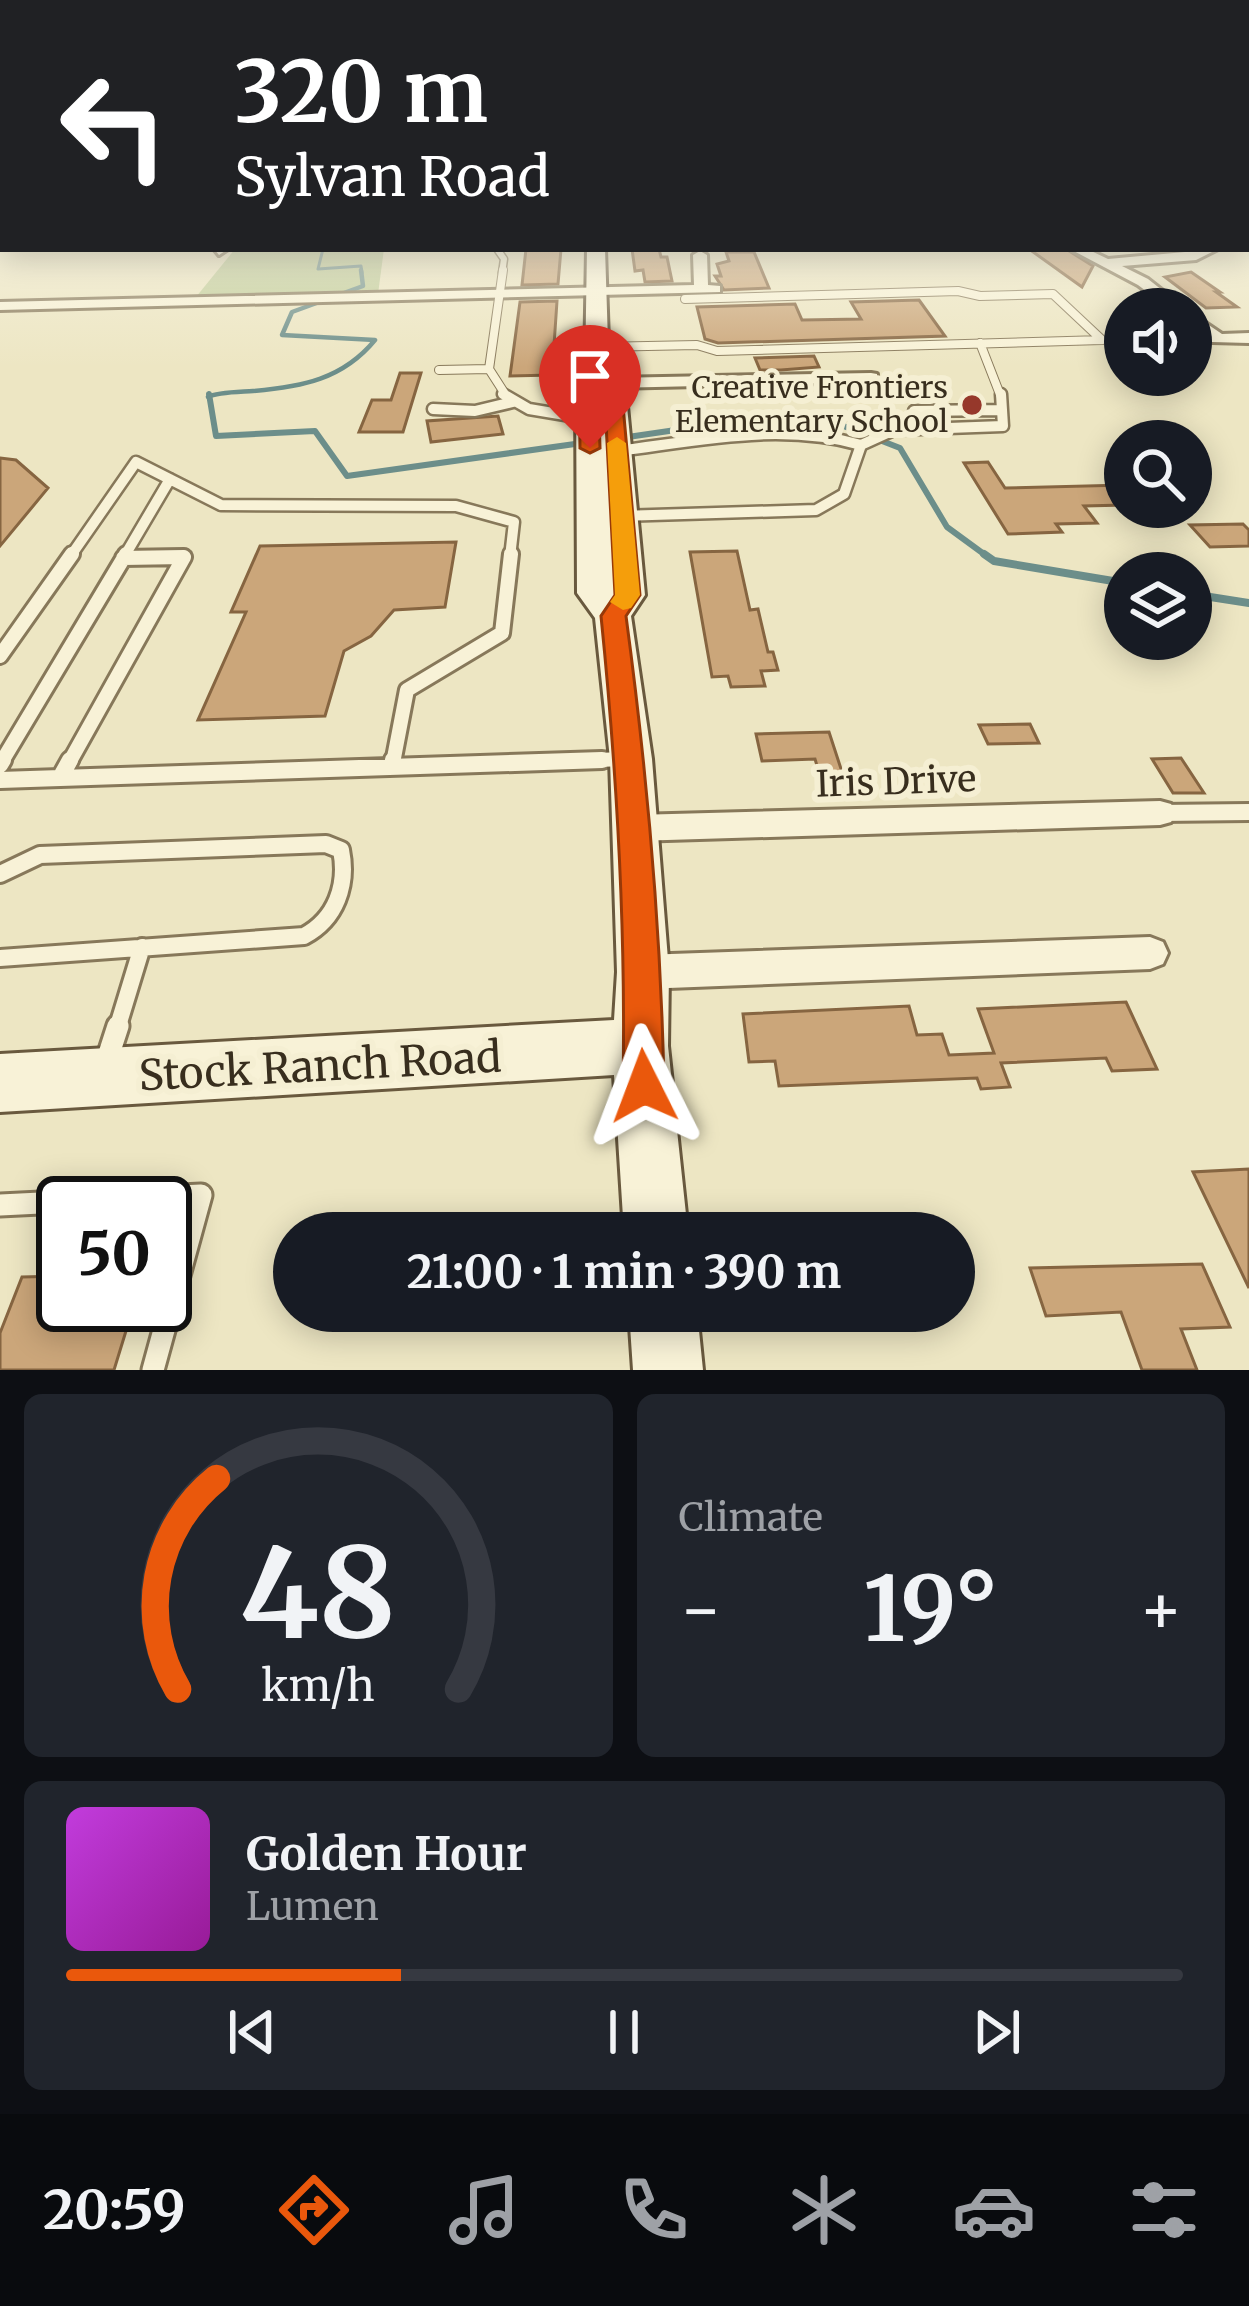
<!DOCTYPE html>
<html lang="en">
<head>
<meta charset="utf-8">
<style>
	:root { --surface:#171b24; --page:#20242c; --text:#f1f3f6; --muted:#9ea1a6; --line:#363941; --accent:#ea580c }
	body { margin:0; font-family:Merriweather,serif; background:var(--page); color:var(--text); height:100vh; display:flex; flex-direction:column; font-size:45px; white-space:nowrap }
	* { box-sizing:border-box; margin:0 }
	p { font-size:39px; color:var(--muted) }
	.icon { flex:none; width:66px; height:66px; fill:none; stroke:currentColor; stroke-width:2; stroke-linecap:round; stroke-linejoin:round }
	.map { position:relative; height:1370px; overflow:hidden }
	.details { display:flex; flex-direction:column; gap:24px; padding:24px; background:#0d0f14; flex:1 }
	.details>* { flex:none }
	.hud { position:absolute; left:0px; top:0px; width:1251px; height:252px; box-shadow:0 6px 30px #0003; background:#202124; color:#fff; overflow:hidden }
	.fabs { position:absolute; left:1104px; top:288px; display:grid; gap:24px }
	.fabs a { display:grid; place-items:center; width:108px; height:108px; border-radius:50%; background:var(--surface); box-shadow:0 6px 30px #0003; font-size:60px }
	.speed { position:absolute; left:36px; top:1176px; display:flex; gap:24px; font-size:60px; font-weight:700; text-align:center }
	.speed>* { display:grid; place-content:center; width:156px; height:156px; border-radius:50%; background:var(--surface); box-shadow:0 6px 30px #0003; line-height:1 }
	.speed .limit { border:6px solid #111; border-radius:18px; background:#fff; color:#111 }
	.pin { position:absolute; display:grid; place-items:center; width:102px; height:102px; color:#fff; margin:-123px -51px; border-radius:50% 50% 50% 0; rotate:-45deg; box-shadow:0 0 12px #0007 }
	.pin .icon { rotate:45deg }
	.me { position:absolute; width:132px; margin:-66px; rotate:357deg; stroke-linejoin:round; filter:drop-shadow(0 0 9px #0008) }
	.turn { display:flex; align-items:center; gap:42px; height:252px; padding:0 36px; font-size:54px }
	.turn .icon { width:156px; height:156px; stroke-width:2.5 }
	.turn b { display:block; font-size:84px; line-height:102px }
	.big { font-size:90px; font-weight:700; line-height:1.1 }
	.details .card { flex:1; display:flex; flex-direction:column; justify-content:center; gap:18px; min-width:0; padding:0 42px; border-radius:18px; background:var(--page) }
	.details .dial { align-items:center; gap:0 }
	.dial svg { height:312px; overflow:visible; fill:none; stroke:var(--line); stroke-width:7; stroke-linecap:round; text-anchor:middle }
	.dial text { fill:var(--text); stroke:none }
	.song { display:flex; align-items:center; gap:36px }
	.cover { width:144px; height:144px; border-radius:18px; background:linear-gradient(135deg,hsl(290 70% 55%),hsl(300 70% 35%)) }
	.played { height:12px; border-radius:6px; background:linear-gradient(90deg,var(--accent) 30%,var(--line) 30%) }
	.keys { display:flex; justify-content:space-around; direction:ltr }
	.heat { display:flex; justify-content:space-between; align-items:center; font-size:66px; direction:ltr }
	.details .tiles { flex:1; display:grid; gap:24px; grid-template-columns:1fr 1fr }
	.card:last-child { grid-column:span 2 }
	.trip { position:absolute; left:273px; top:1212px; width:702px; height:120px; border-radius:60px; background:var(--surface); box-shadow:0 6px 30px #0003; font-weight:700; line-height:120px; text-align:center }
	.tab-bar { display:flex; height:192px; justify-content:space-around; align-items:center; background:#090b0e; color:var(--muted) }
	.tab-bar .icon { width:84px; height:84px }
	.tab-bar .on { color:var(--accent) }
	.tab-bar b { font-size:54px; color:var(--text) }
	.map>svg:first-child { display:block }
</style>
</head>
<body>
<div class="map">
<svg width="1249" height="1370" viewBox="0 0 1249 1370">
	<rect width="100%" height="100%" fill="#ede6c3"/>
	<path fill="#bfcb97" d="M235,249h149l-6,45 -182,3z"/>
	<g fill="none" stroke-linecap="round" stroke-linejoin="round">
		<path stroke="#6c8e8a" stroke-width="3" d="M323,249l-5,20 43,-3 1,7"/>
		<path stroke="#6c8e8a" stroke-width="4.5" d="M208,397c9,-5 30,-5 45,-6 49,-4 90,-12 122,-51l-93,-5 10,-23 71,-26 -2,-16"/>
		<path stroke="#6c8e8a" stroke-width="6" d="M209,394l7,42 99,-5 32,45 235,-33
			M621,438l130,-19 72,-1 77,30 47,79 41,30"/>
		<path stroke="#6c8e8a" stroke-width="8" d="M984,554l10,7 131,22
			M1191,594l58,9"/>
	</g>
	<path fill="#cba67a" stroke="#866541" stroke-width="3" d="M526,249h35l-3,35 -36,1z
		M632,249h27l2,8h6l5,24 -27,1 -2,-12 -8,1z
		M1029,249h37l27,17 -11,21z
		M726,252h28l15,36 -45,2 -9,-14h6l-4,-12 12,-3z
		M1191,272l29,20h-4l21,15 -31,1 -41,-31z
		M919,300l26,36 -227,7 -13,-4 -8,-32 98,-3 7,16 59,-1 -10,-17z
		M557,301l-5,74 -42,1 10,-74z
		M814,356l5,11 -38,3h-21l-5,-12z
		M400,373h21l-18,59h-44l13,-32h19z
		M498,416l5,18 -72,8 -4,-21z
		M0,458l16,2 32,28 -48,58z
		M988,462l17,26 120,-3v20l-41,1 13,17 -41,1 6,8 -54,2 -44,-71z
		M1243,524l6,6v16l-39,1 -20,-22z
		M456,542l-11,65 -51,3 -23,26 -27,15 -19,65 -127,4 48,-108h-15l29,-66z
		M737,551l13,59 8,-1 10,43h5l5,18 -17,1 4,15 -34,1 -3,-11 -16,1 -22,-125z
		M1030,724l9,19 -51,1 -9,-19z
		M829,732l15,46 -23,1 -6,-20 -53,2 -6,-27z
		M1181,758l23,35h-31l-21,-34z
		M1126,1002l31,67 -45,2 -6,-13 -105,5 9,24 -29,2 -4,-11 -198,8 -4,-25 -26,1 -6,-48 166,-8 8,29 25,-1 7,21 45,-2 -16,-44z
		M1249,1169v119l-56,-116z
		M1202,1264l28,63 -49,2 16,41h-55l-21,-58 -75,4 -16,-48z
		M63,1276v29h71l-20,65h-114v-37l22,-56z"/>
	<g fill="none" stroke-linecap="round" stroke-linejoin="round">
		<g stroke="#87785a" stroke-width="9">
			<path id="lane-far5" d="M497,249l7,10 -2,14"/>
		</g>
		<g stroke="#87785a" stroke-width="10">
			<path id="lane-far4" d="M503,270l-14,99 18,28
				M685,299l273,-8 22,5 73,-2 49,46
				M980,343l21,54
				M598,347l99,-2 20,6 385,-11
				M439,370l50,-1"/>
		</g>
		<g stroke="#87785a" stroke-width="15">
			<path id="lane-far3" d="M503,394l26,15 60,10
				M433,409l42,2 38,-9
				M914,411l86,-1
				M617,451c81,-10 163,-29 244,-6
				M620,516l196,-6 28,-16 17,-49 33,-15 109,-4 -2,-32
				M70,557l66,-95 85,43 235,1 58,16 -4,35
				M124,557l46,-78"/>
		</g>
		<g stroke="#87785a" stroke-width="20">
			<path id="lane-far2" d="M0,656l72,-102
				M1,763l125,-209
				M69,763l115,-206 -61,1
				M393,763l14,-73 95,-57 9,-79
				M513,763l112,-4"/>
		</g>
		<g stroke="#87785a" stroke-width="22">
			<path id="lane-far1" d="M0,765l3,-5
				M392,767l1,-7
				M60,778l10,-18
				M0,780l602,-20
				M1160,813l89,-1
				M0,874l40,-19 286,-11 15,6c7,35 -5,69 -37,86l-304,22
				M117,1029l25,-82"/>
		</g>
		<g stroke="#87785a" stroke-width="27">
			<path id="lane" d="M106,1063l12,-37
				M0,1205l201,-10 -48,175"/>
		</g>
		<g stroke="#87785a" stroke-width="6">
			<path id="street" d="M0,184h3l-3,7z
				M0,230h3v8h-3z
				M214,249h14l-9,6z
				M1070,249h17l21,10 110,-10 -22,11 -74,6 26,13 38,30h-16l-32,-24z
				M700,251l7,4 1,30 12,1v6l-720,18v-8l694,-17 -1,-30z
				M1191,313l31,21 27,-1v10l-37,-1 -21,-17z
				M871,373l6,1v8l-265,6 -9,-5 9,-5z
				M1160,801l11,3 5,9 -5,9 -11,3 -525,16 -11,-4 -5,-9 5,-9 11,-4z
				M1150,937l13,5 5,11 -5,11 -13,5 -507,20 -13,-5 -5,-12 5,-12 13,-5z"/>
		</g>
		<g stroke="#69593e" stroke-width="6">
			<path id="secondary" d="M587,249h18l4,124 -8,11 1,21 12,-7 13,8 18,189 -14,21 21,143 17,213 -1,74 20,187h-64l-10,-158 -614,37v-58l614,-34 3,-48 -7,-213 -15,-141 -18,-25 -1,-210 9,-11z
				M629,1311h68l6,59h-70z"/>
		</g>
		<use href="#lane-far5" stroke="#f8f2d7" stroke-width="6"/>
		<use href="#lane-far4" stroke="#f8f2d7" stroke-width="8"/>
		<use href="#lane-far3" stroke="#f8f2d7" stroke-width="10"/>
		<use href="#lane-far2" stroke="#f8f2d7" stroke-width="14"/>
		<use href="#lane-far1" stroke="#f8f2d7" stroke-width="16"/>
		<use href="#lane" stroke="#f8f2d7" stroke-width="21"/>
		<use href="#street" fill="#f8f2d7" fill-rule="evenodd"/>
		<use href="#secondary" fill="#f8f2d7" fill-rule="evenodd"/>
	</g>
	<linearGradient id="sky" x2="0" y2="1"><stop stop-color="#8db9d6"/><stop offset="0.48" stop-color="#f7f4e4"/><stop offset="1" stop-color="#f7f4e4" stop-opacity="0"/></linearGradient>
	<rect width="1249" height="367" fill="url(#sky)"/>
	<path fill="#ea580c" stroke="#983908" stroke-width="3" d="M597,367l24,16 19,212 -14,21c21,156 35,312 38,470l-6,15 -14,5 -15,-5 -6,-15c3,-157 -6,-313 -22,-470l14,-21 -11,-210 -6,-4 2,67 -10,5 -10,-5 -1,-66z"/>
	<path fill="#f59e0b" d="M617,437l9,6 14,152 -9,13 -8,2 -13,-8 5,-7 -8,-152z"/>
	<circle fill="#96382b" stroke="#f5efd3" stroke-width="4.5" cx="972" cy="405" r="12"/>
	<g text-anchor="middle" stroke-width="12" stroke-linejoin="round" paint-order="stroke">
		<g font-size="30" fill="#382e1e" stroke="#f5efd3" text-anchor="end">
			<text x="948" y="398">Creative Frontiers<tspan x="948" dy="34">Elementary School</tspan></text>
		</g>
		<g font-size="36" fill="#382e1e" stroke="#f5efd3">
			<text transform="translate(896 781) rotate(-2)" y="13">Iris Drive</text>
		</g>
		<g font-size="42" fill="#382e1e" stroke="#f5efd3">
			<text transform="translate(320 1066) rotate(-3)" y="15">Stock Ranch Road</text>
		</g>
	</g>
</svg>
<div class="fabs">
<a><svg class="icon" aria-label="sound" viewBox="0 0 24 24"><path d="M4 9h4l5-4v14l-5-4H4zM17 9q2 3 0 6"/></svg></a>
<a><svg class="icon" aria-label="search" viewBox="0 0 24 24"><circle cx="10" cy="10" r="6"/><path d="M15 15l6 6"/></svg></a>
<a><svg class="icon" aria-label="layers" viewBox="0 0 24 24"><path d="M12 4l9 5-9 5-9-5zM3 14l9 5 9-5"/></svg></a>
</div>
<div class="speed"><div class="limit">50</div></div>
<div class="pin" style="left:590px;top:448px;background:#d93025"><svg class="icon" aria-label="arrive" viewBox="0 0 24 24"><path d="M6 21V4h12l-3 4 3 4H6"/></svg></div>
<svg class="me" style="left:644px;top:1086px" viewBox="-20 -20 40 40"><path d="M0-17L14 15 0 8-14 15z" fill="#ea580c" stroke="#fff" stroke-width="4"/></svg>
<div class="trip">21:00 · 1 min · 390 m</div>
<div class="hud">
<div class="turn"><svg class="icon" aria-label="left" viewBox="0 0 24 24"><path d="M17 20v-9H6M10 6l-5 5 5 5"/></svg><div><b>320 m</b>Sylvan Road</div></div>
</div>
</div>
<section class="details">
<div class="tiles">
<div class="card dial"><svg viewBox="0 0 100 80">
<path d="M14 69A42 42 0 1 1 86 69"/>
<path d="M14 69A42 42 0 0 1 24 15" stroke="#ea580c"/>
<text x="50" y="56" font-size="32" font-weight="700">48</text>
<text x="50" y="72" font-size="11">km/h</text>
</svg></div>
<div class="card"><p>Climate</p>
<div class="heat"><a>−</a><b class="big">19°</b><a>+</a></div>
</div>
<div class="card">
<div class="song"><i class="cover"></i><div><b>Golden Hour</b><p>Lumen</p></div></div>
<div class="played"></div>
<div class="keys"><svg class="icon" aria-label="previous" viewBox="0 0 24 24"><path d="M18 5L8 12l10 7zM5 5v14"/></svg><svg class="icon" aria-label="pause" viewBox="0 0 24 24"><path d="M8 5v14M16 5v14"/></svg><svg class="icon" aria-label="next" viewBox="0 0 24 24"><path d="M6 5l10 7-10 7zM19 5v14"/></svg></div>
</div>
</div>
</section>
<nav class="tab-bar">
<b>20:59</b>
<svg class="icon on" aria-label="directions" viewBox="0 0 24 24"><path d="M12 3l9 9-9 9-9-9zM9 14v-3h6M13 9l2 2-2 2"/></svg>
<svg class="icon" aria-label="music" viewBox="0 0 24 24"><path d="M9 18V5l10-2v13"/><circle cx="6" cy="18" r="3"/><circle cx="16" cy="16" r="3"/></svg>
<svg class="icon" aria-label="phone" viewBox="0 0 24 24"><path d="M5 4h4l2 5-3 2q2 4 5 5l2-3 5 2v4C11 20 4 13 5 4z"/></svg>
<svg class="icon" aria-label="climate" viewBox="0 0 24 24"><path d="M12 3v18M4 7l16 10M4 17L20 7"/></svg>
<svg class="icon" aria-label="car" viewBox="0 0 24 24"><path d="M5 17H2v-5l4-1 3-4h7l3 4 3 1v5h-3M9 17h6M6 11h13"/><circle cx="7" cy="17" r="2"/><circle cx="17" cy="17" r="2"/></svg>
<svg class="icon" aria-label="filters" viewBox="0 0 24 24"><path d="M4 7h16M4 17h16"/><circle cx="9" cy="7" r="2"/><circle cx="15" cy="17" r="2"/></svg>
</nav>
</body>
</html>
